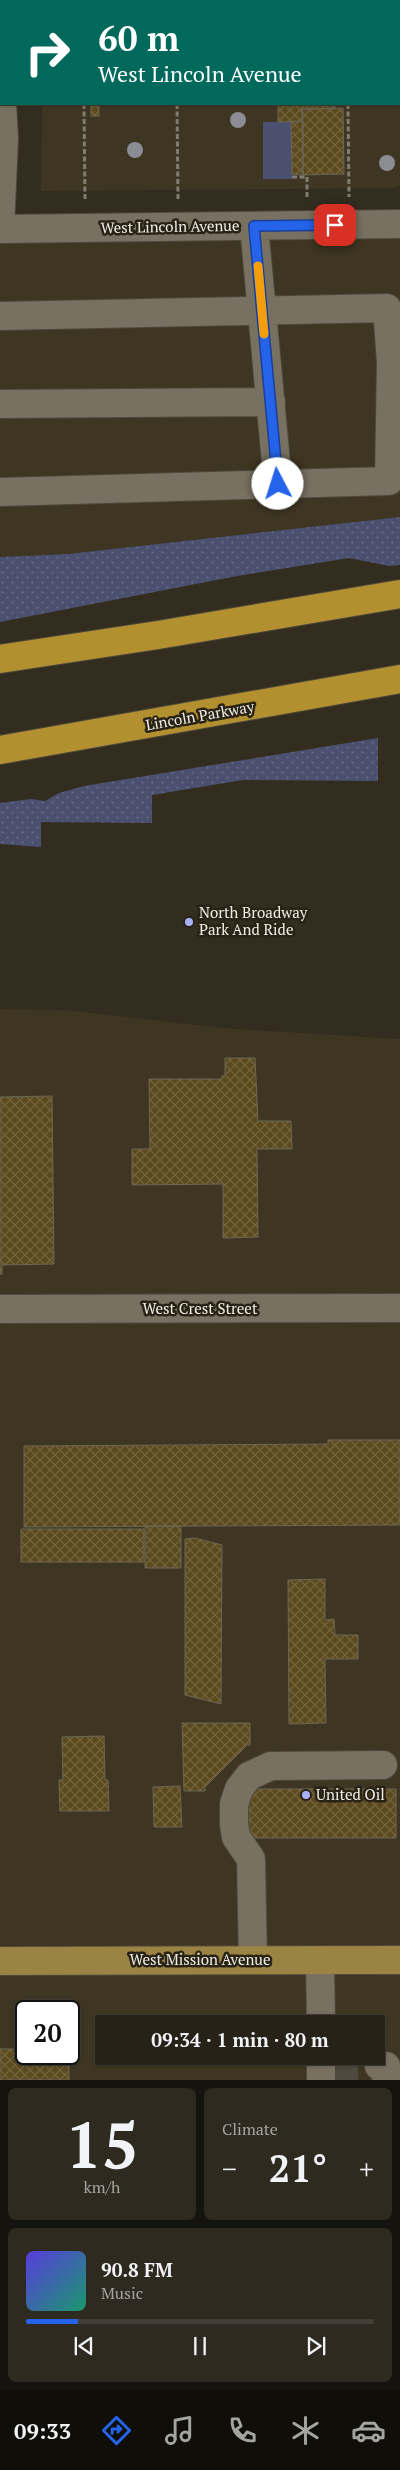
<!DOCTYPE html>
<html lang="en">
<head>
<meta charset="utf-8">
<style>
	:root { --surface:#262217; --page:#2e2a20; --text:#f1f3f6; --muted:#a4a4a1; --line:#423f36; --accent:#2563eb }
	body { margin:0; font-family:"PT Serif",serif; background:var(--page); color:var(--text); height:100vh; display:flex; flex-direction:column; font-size:19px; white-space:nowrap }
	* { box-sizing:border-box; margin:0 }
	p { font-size:16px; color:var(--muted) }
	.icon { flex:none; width:28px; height:28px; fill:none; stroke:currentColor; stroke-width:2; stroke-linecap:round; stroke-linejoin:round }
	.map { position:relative; height:2080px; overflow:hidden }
	.side { display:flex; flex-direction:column; gap:8px; padding:8px; background:#15130d; flex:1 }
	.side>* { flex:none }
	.guide { position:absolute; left:0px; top:0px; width:400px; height:105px; box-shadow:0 1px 4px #0004,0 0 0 1px var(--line); background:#00695c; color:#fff; overflow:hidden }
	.speed { position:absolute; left:15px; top:2000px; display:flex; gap:10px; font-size:25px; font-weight:700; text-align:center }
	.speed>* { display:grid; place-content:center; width:65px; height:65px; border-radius:50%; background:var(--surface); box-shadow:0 1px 4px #0004,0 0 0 1px var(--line); line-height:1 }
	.speed .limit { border:2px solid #111; border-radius:8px; background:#fff; color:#111 }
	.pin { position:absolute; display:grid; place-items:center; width:42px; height:42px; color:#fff; margin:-21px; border-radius:10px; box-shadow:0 2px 8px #0006 }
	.me { position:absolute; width:55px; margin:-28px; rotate:355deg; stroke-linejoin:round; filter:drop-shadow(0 0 4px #0008) }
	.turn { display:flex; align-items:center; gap:18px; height:105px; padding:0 15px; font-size:22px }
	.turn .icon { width:65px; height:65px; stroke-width:2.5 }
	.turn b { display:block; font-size:35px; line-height:42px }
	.big { font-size:38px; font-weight:700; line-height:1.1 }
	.side .widget { flex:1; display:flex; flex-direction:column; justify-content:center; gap:8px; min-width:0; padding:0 18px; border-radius:8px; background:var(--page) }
	.side .dial { align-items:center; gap:0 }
	.dial b { font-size:65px; line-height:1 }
	.song { display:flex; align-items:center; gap:15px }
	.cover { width:60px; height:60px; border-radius:8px; background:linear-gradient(135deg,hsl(250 70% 55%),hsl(160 70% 35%)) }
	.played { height:5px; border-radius:2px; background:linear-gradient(90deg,var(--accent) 15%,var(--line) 15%) }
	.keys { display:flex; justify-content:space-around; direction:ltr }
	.heat { display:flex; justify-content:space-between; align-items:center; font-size:28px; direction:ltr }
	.side .tiles { flex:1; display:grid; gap:8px; grid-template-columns:1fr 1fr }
	.widget:last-child { grid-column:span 2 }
	.trip { position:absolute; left:95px; top:2015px; width:290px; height:50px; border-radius:0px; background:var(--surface); box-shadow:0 1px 4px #0004,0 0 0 1px var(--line); font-weight:700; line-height:50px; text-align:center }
	.tabs { display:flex; height:80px; justify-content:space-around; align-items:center; background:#0f0e09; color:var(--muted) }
	.tabs .icon { width:35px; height:35px }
	.tabs .selected { color:var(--accent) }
	.tabs b { font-size:22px; color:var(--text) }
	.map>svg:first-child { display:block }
</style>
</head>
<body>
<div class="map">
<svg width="400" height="2080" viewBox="0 0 400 2080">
	<defs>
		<pattern id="grass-dots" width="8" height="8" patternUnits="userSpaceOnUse" patternTransform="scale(1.25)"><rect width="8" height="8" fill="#4c5070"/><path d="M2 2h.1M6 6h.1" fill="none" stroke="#666a84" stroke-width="1.8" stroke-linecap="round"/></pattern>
		<pattern id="building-cross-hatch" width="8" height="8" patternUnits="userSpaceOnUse" patternTransform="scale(1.25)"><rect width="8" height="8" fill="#5b4a1d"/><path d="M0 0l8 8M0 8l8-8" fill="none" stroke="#73643e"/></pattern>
	</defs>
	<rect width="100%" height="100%" fill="#322d1f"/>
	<path fill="#3e3622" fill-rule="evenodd" d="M0,0h400v185l-6,3 -353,3 1,-87h357v-103h-398v30z
		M400,224v293l-332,37 -68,3v-328z
		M0,1009l66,1 157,18 177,11v1041h-400zM26,2011h43v43h-43zM104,2024h272v32h-272z"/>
	<path fill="url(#grass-dots)" d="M400,517v48l-11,1 -40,-8 -112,18 -237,46v-65l68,-3z
		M378,738v43l-135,-1 -91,15v28l-111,-1v25l-41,-3v-41l31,-4 14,2 14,-8 25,-7z"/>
	<path fill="#4c5070" d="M263,122h28l1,57h-29z"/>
	<path fill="url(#building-cross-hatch)" stroke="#6c6656" d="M318,0h71l-71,1z
		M91,104h8v12h-8z
		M278,104h57v5h-33l1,12 -25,1z
		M343,108l1,66 -41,1 -1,-66z
		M303,121v54l-11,-1 -1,-52z
		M225,1058h30l3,63h33l1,28h-35l1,88 -35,1v-54l-91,1v-36h18l-1,-70h73v-3h3z
		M52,1096l2,168 -52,1v9h-2v-177z
		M328,1440h72v85l-376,2v-81l304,-2z
		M145,1526h36v42h-36z
		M21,1529h123v33h-123z
		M195,1538l27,7 -1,159 -36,-9v-156z
		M325,1579v41l9,-1 1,16h23v24h-33l1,64 -37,1 -1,-144z
		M182,1723h68v22h-3l-42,42v4h-21z
		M104,1736l1,44h3l1,31h-49l-1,-31h4l-1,-43z
		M180,1786l2,41h-28l-1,-40z
		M249,1789h147v49h-147z
		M0,2049h26v5h43v-5v31h-69z"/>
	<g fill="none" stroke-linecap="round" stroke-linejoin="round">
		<path stroke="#4f4a3d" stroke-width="28" stroke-dasharray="28 14" stroke-linecap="butt" d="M330,2067l49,-1"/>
		<g stroke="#4e493d" stroke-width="30">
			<path id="minor" d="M254,226l24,258
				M0,229l400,-5
				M0,229l4,-91 -2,-34
				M0,316l387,-8 4,54 -2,119 -389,11
				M0,404l271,-2
				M0,1309l400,-1
				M253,1960l-2,-101 -15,-22 -2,-13v-20l5,-15 10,-13 22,-10 112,-1
				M320,1961l1,63
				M321,2056v24
				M379,2066h7v14"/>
		</g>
		<g stroke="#4e493d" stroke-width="30">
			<path id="major" d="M0,1961l400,-1"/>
		</g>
		<g stroke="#4e493d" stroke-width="30">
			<path id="highway" d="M0,659l158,-24 242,-41
				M0,750l400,-71"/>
		</g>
		<path stroke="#817c71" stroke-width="3" stroke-dasharray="5 2.5" stroke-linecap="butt" d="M85,1v-1
			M278,1v-1
			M399,103h1
			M84,104l1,96
			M177,104l1,95
			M348,104l1,93
			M292,177h15v20
			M69,2049v-41"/>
		<use href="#minor" stroke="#787161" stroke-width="28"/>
		<use href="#major" stroke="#9b8343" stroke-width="28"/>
		<use href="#highway" stroke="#b28f2f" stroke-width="28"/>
	</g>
	<g fill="#8c8c95">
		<circle cx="238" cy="120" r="8"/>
		<circle cx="135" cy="150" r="8"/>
		<circle cx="387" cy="163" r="8"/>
	</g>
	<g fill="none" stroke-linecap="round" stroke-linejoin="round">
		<g stroke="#184099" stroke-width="12">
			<path id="route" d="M278,484l-24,-258 81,-1"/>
		</g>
		<use href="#route" stroke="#2563eb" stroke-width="9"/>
		<path stroke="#f59e0b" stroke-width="9" d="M258,266l6,68"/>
	</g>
	<g fill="#a8b0fc" stroke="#282315" stroke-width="2">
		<circle cx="189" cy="922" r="5"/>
		<circle cx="306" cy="1795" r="5"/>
	</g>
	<g text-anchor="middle" stroke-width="5" stroke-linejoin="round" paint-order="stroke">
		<g font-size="15" fill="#f2eee5" stroke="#282315">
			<text transform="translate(170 227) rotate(-1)" y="5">West Lincoln Avenue</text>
			<text transform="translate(200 716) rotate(-10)" y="5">Lincoln Parkway</text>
			<text x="200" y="1314">West Crest Street</text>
			<text x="200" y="1965">West Mission Avenue</text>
		</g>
		<g font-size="15" fill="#f2eee5" stroke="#282315" text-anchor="start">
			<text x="199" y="918">North Broadway<tspan x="199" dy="17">Park And Ride</tspan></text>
			<text x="316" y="1800">United Oil</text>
		</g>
	</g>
</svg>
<div class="speed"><div class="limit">20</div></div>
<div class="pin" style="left:335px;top:225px;background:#d93025"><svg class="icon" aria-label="arrive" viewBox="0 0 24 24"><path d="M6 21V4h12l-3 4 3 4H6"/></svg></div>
<svg class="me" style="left:278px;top:484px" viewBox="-20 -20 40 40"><circle r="19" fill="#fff"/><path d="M0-13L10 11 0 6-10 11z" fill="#2563eb"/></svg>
<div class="trip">09:34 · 1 min · 80 m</div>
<div class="guide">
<div class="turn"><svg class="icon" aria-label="right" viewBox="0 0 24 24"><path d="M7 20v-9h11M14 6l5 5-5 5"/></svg><div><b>60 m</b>West Lincoln Avenue</div></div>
</div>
</div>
<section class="side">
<div class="tiles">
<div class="widget dial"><b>15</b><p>km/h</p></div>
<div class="widget"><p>Climate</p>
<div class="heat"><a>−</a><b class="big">21°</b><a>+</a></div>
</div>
<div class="widget">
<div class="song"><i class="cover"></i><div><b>90.8 FM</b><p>Music</p></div></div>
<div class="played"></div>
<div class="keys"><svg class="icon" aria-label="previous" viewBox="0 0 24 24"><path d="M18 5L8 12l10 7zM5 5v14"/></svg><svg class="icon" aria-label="pause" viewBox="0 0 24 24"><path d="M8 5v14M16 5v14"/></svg><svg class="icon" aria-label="next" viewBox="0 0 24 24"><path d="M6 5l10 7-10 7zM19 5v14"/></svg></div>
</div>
</div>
</section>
<nav class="tabs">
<b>09:33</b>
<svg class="icon selected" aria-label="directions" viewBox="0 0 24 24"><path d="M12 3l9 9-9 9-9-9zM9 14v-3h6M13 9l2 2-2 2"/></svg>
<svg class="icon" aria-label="music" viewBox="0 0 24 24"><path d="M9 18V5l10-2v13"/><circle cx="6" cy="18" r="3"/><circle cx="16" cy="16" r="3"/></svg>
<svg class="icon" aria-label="phone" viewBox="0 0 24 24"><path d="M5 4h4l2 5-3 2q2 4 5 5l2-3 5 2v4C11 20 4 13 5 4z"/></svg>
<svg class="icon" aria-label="climate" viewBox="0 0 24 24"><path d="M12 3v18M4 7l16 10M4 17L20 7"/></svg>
<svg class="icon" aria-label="car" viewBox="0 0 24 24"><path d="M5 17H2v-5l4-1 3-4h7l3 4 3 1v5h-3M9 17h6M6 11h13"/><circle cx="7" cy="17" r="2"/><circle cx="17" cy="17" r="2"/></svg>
</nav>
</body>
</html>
